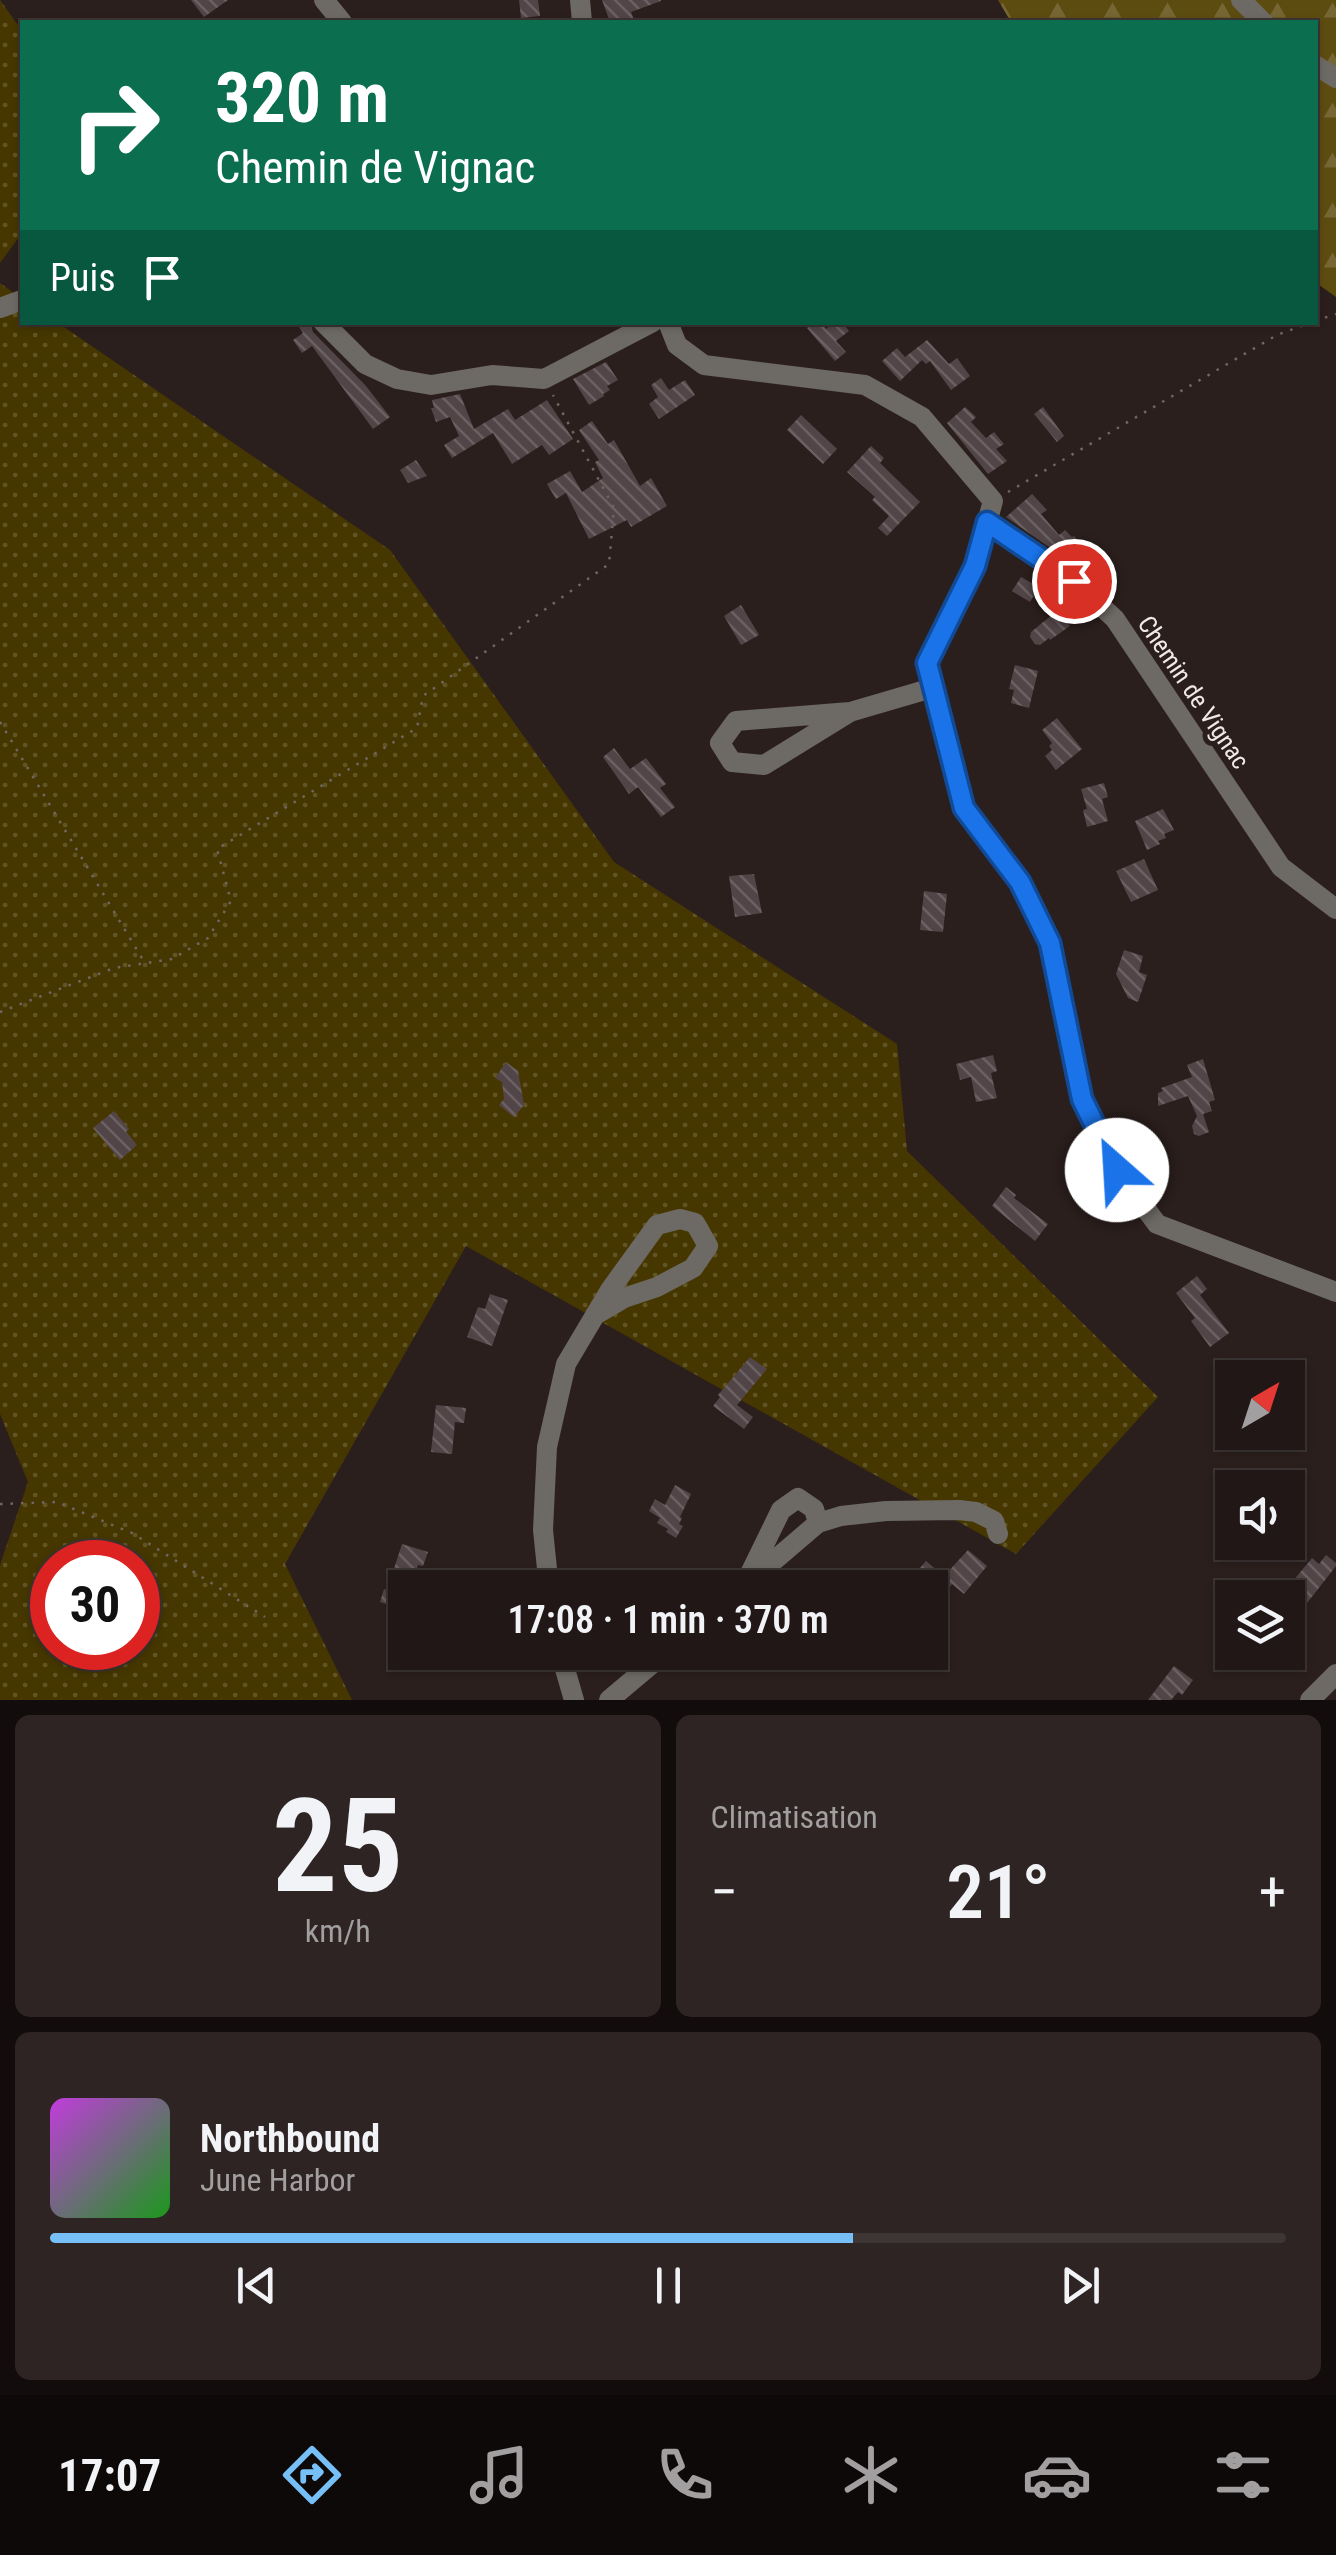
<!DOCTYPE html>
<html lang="fr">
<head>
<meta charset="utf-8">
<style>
	:root { --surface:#201716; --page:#2d2423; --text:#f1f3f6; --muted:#a29fa1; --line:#3d3635; --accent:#77c0f7 }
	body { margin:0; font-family:"Roboto Condensed",sans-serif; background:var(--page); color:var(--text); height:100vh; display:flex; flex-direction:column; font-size:38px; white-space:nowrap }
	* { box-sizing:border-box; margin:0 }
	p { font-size:32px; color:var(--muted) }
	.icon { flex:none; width:55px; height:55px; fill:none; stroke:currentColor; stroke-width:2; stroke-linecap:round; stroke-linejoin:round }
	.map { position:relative; height:1700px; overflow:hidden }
	.details { display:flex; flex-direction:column; gap:15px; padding:15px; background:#120d0c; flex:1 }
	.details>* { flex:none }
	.banner { position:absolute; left:20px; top:20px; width:1298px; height:305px; border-radius:0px; box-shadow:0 2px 8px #0004,0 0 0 2px var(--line); background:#0b6e4f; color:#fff; overflow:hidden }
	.needle { width:65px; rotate:39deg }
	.buttons { position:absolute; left:1215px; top:1360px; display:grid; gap:20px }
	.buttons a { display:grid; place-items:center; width:90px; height:90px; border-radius:0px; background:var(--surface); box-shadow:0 2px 8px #0004,0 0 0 2px var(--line); font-size:50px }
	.speed { position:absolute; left:30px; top:1540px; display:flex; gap:20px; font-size:50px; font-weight:700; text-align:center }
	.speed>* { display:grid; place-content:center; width:130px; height:130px; border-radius:50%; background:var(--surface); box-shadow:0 2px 8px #0004,0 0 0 2px var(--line); line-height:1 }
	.speed .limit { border:15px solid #d22; background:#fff; color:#111 }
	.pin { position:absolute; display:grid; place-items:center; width:85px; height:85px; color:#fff; margin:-42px; border:5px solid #fff; border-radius:50%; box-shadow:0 2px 10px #0007 }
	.me { position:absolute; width:110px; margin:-55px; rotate:334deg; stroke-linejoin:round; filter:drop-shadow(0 0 8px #0008) }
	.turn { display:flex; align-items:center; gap:35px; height:210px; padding:0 30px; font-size:45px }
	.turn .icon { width:130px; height:130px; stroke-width:2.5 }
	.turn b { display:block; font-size:70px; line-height:85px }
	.then { display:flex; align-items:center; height:95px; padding:0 30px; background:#0003; gap:20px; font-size:38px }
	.big { font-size:75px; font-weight:600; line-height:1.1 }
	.details .card { flex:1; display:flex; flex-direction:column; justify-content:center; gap:15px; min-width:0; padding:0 35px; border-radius:15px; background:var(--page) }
	.details .dial { align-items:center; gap:0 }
	.dial b { font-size:130px; line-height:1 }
	.song { display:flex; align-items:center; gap:30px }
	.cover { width:120px; height:120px; border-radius:15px; background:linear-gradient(135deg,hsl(290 70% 55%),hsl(120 70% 35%)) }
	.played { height:10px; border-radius:5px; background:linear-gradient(90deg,var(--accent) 65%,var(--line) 65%) }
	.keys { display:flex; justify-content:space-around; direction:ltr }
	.heat { display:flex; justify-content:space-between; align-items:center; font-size:55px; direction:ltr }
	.details .tiles { flex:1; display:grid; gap:15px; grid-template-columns:1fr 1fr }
	.card:last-child { grid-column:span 2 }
	.trip { position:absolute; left:388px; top:1570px; width:560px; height:100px; border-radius:0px; background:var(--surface); box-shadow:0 2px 8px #0004,0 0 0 2px var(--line); font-weight:600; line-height:100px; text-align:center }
	.tabs { display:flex; height:160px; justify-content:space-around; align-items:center; background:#0d0909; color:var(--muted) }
	.tabs .icon { width:70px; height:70px }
	.tabs .active { color:var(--accent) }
	.tabs b { font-size:45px; color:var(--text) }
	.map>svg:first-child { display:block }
</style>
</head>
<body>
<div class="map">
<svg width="1336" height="1700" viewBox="0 0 1336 1700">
	<defs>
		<pattern id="grass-dots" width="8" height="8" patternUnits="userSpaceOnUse" patternTransform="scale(2.5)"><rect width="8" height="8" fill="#463700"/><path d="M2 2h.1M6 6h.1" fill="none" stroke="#615425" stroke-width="1.8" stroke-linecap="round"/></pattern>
		<pattern id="forest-firs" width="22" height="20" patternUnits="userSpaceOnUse" patternTransform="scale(2.5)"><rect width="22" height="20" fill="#5d4c10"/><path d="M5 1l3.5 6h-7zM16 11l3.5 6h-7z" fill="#756633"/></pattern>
		<pattern id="building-back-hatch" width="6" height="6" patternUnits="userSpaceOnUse" patternTransform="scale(2.5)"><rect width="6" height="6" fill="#524548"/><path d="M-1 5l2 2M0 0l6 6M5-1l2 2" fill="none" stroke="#6b6062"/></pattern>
	</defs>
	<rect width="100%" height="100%" fill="#2b1f1d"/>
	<path fill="url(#grass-dots)" fill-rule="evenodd" d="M0,0l22,31v202l-22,30z
		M0,283l22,16v23l36,1 332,227 224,312 283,182 10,107 251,246 -142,157 -550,-308 -181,318 67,136h-352v-135l28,-83 -28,-68zM52,1562h86v86h-86z"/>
	<path fill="url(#forest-firs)" d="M998,0h338v297l-21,-15v-260h-304z"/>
	<path fill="url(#building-back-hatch)" d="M191,0h37l-24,17z
		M519,0h19l2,16 -19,2z
		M602,0h59v1l-30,11 3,8 -8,2h-16z
		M296,322h14l3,10 53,54 24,31 -17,12 -61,-83 -10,7 -9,-13 10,-7z
		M816,322h5l5,7 8,-7h8l7,9 -13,10 10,11 -11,9 -28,-33z
		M927,340l22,24 8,-6 13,18 -19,14 -21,-29 -4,3 -4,-4 -22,21 -18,-20 15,-13 8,9z
		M606,362l12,18 -11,6 3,4 -7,4 1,2 -15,9 -16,-26z
		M661,378l8,12 16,-10 10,15 -36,24 -10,-15 9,-7 -7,-12z
		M460,394l14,35 34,-20 7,11 32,-20 26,39 -24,16 -7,-10 -30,19 -19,-31 -41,25 -8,-13 15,-9 -9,-19 -14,5 -5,-14h3l-2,-8z
		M965,407l11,10 -5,5 15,16 8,-6 10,12 -8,5 11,12 -19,13 -41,-51z
		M1043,407l21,29 -7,6 -23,-28z
		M801,415l36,34 -14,15 -36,-34z
		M592,421l16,23 6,-4 26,46 11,-8 16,28 -36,21 -4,-7 -38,19 -23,-46 -10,6 -9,-15 23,-13 12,21 21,-14 -8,-16 4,-2 -20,-30z
		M871,446l13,12 -4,5 40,39 -33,34 -9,-8 11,-12 -17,-16 3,-3 -28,-25z
		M416,460l11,16 -19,7 -8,-13z
		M1032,494l15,16 -6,4 18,21 6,-5 7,7 2,-1 15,17 -14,12 -69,-48z
		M1021,577l18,10 -9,15 -18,-11z
		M741,605l18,30 -18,10 -17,-29z
		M1058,610l12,16 -20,14 -1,-2 -9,7 -5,-1 -5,-7 1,-5z
		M1015,665l23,6 -9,37 -18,-5 3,-13 -5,-1z
		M1057,718l25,31 -26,21 -11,-14 7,-6 -3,-4 3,-3 -10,-13z
		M614,748l16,21 16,-11 20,26 -6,4 15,19 -14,10 -23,-30 -9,7 -26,-37z
		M1104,783l4,14 -6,2 6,22 -21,6 -4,-17 4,-1 -6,-20z
		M1163,809l11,21 -10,4 2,4 -8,3 2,3 -13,6 -12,-29z
		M1144,859l14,31 -27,12 -15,-31z
		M754,874l8,39 -27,4 -6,-41z
		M924,891l23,3 -4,38 -23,-2z
		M1124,950l19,6 -4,16 8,3 -9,27 -10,-4 -12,-24z
		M993,1055l4,16 -6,2 6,25 -21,4 -5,-25 -11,3 -4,-16z
		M1203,1059l12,41 -6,2 3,9 -9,3 6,18 -10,4 -5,-2 -2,-8 5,-10 -9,-20 -30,10v-13l5,-2 -2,-3 31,-11 -5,-12z
		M506,1062l12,9 6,34 -10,12 -15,-12 5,-6 -2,-17 -7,-4z
		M114,1111l15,18 -3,3 11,13 -17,15 -27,-32z
		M1006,1187l10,8 -2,3 34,26 -13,17 -43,-35z
		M1197,1276l10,13 -7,6 29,38 -19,14 -19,-26 4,-3 -19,-25z
		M490,1294l18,6 -16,46 -25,-9 11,-30 7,2z
		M750,1357l17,12 -30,36 16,12 -9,12 -31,-23 7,-9 -2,-2z
		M436,1405l30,3 -2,15 -9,-1 -3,32 -21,-2z
		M675,1485l16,9 -11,23 2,1 -3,6 4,2 -7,12 -10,-6 2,-3 -11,-6 3,-5 -11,-7 6,-12 10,6z
		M402,1544l26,8 -5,14 -5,-1 -7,23h-6v22l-25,-8 4,-13 3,1z
		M968,1550l19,16 -23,28 -12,-10 -8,10 -26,-24 8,-9 18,15z
		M1326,1555l10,8v3l-36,46 -11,-9 7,-10 -8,-6 24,-29 7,6z
		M1174,1666l19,14 -11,15 -4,-3 -7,8h-23z"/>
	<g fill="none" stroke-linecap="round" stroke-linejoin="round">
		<path stroke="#716664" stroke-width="2.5" stroke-dasharray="2.5 8" stroke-linecap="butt" d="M1315,321l21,-7
			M1008,492l269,-157 35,-13
			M0,722l143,238
			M0,1012l114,-44 58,-9 36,-21 23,-37 -14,-52 200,-121 6,-32 186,-132 5,-56 -61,-113
			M0,1504l57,-2 75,31 133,84"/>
		<path stroke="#6d6965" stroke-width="20" d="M324,0l18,22
			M580,0l2,22
			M1241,0l22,22
			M1315,65l21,13
			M0,308l22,-8
			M323,322l42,42 32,15 34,6 61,-10 52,4 109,-57
			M668,322l9,23 27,20 161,20 57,32 71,84 -18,64 -48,98 37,145 56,74 30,61 32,156 35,71 40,54 179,68
			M987,522l87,59 41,38 166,248 55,42
			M850,712l-86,53 -32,-3 -12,-19 16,-22 114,-9 82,-24
			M818,1523l23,-7 45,-5 73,-1 17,2 18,9 4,13
			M549,1588l-6,-58 4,-83 19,-83 44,-74 47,-65 23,-6 15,4 13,23 -15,22 -36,19 -33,11 -29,17
			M742,1588l76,-65 -4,-14 -16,-11 -17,12 -37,76
			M560,1652l14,48
			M609,1700l57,-48
			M1310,1700l26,-26"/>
	</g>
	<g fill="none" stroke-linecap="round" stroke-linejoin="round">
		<g stroke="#114b97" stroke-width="25">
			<path id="route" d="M1074,581l-87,-59 -12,44 -48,97 37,145 56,74 30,61 32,156 35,71"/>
		</g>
		<use href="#route" stroke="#1a73e8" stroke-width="18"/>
	</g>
	<g text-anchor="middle" stroke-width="10" stroke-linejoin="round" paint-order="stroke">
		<g font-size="25" fill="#f1e9e7" stroke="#2b1f1d">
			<text transform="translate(1194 692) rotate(56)" y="9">Chemin de Vignac</text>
		</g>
	</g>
</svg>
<div class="buttons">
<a><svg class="needle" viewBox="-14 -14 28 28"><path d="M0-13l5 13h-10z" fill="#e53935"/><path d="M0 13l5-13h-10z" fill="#a29fa1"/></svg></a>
<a><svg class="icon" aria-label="sound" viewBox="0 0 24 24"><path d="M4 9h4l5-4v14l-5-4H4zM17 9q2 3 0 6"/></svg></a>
<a><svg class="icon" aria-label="layers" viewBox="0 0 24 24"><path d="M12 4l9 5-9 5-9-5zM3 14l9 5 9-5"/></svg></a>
</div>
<div class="speed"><div class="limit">30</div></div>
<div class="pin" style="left:1074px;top:581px;background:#d93025"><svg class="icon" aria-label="arrive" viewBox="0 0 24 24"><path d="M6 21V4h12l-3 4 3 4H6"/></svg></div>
<svg class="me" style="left:1117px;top:1170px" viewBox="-20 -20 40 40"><circle r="19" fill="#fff"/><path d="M0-13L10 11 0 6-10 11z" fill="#1a73e8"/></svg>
<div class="trip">17:08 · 1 min · 370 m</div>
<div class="banner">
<div class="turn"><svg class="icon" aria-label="right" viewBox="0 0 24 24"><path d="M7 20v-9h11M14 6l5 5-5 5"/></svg><div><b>320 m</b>Chemin de Vignac</div></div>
<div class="then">Puis<svg class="icon" aria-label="arrive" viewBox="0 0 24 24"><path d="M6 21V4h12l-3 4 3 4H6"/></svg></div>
</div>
</div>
<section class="details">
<div class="tiles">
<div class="card dial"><b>25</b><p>km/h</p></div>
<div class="card"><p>Climatisation</p>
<div class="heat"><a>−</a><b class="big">21°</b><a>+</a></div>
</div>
<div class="card">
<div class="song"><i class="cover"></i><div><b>Northbound</b><p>June Harbor</p></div></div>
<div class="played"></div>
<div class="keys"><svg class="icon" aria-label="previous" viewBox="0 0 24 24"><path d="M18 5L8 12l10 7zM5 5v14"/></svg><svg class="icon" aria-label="pause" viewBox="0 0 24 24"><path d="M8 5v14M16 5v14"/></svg><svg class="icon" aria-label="next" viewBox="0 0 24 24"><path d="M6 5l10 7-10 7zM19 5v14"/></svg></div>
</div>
</div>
</section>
<nav class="tabs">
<b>17:07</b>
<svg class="icon active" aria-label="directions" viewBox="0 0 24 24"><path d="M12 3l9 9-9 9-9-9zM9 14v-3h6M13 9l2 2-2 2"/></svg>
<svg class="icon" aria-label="music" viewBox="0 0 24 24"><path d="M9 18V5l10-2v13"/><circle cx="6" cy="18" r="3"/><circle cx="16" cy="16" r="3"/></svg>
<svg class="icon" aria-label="phone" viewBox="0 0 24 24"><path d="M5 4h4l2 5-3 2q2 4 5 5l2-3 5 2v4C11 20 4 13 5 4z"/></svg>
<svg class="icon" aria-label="climate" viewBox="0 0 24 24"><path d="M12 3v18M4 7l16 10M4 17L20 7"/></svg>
<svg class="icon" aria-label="car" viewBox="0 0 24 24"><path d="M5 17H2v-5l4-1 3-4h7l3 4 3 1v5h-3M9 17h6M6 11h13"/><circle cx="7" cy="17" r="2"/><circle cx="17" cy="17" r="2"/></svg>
<svg class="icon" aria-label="filters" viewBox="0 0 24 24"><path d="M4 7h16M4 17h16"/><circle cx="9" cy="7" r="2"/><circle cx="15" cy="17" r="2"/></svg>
</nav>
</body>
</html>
